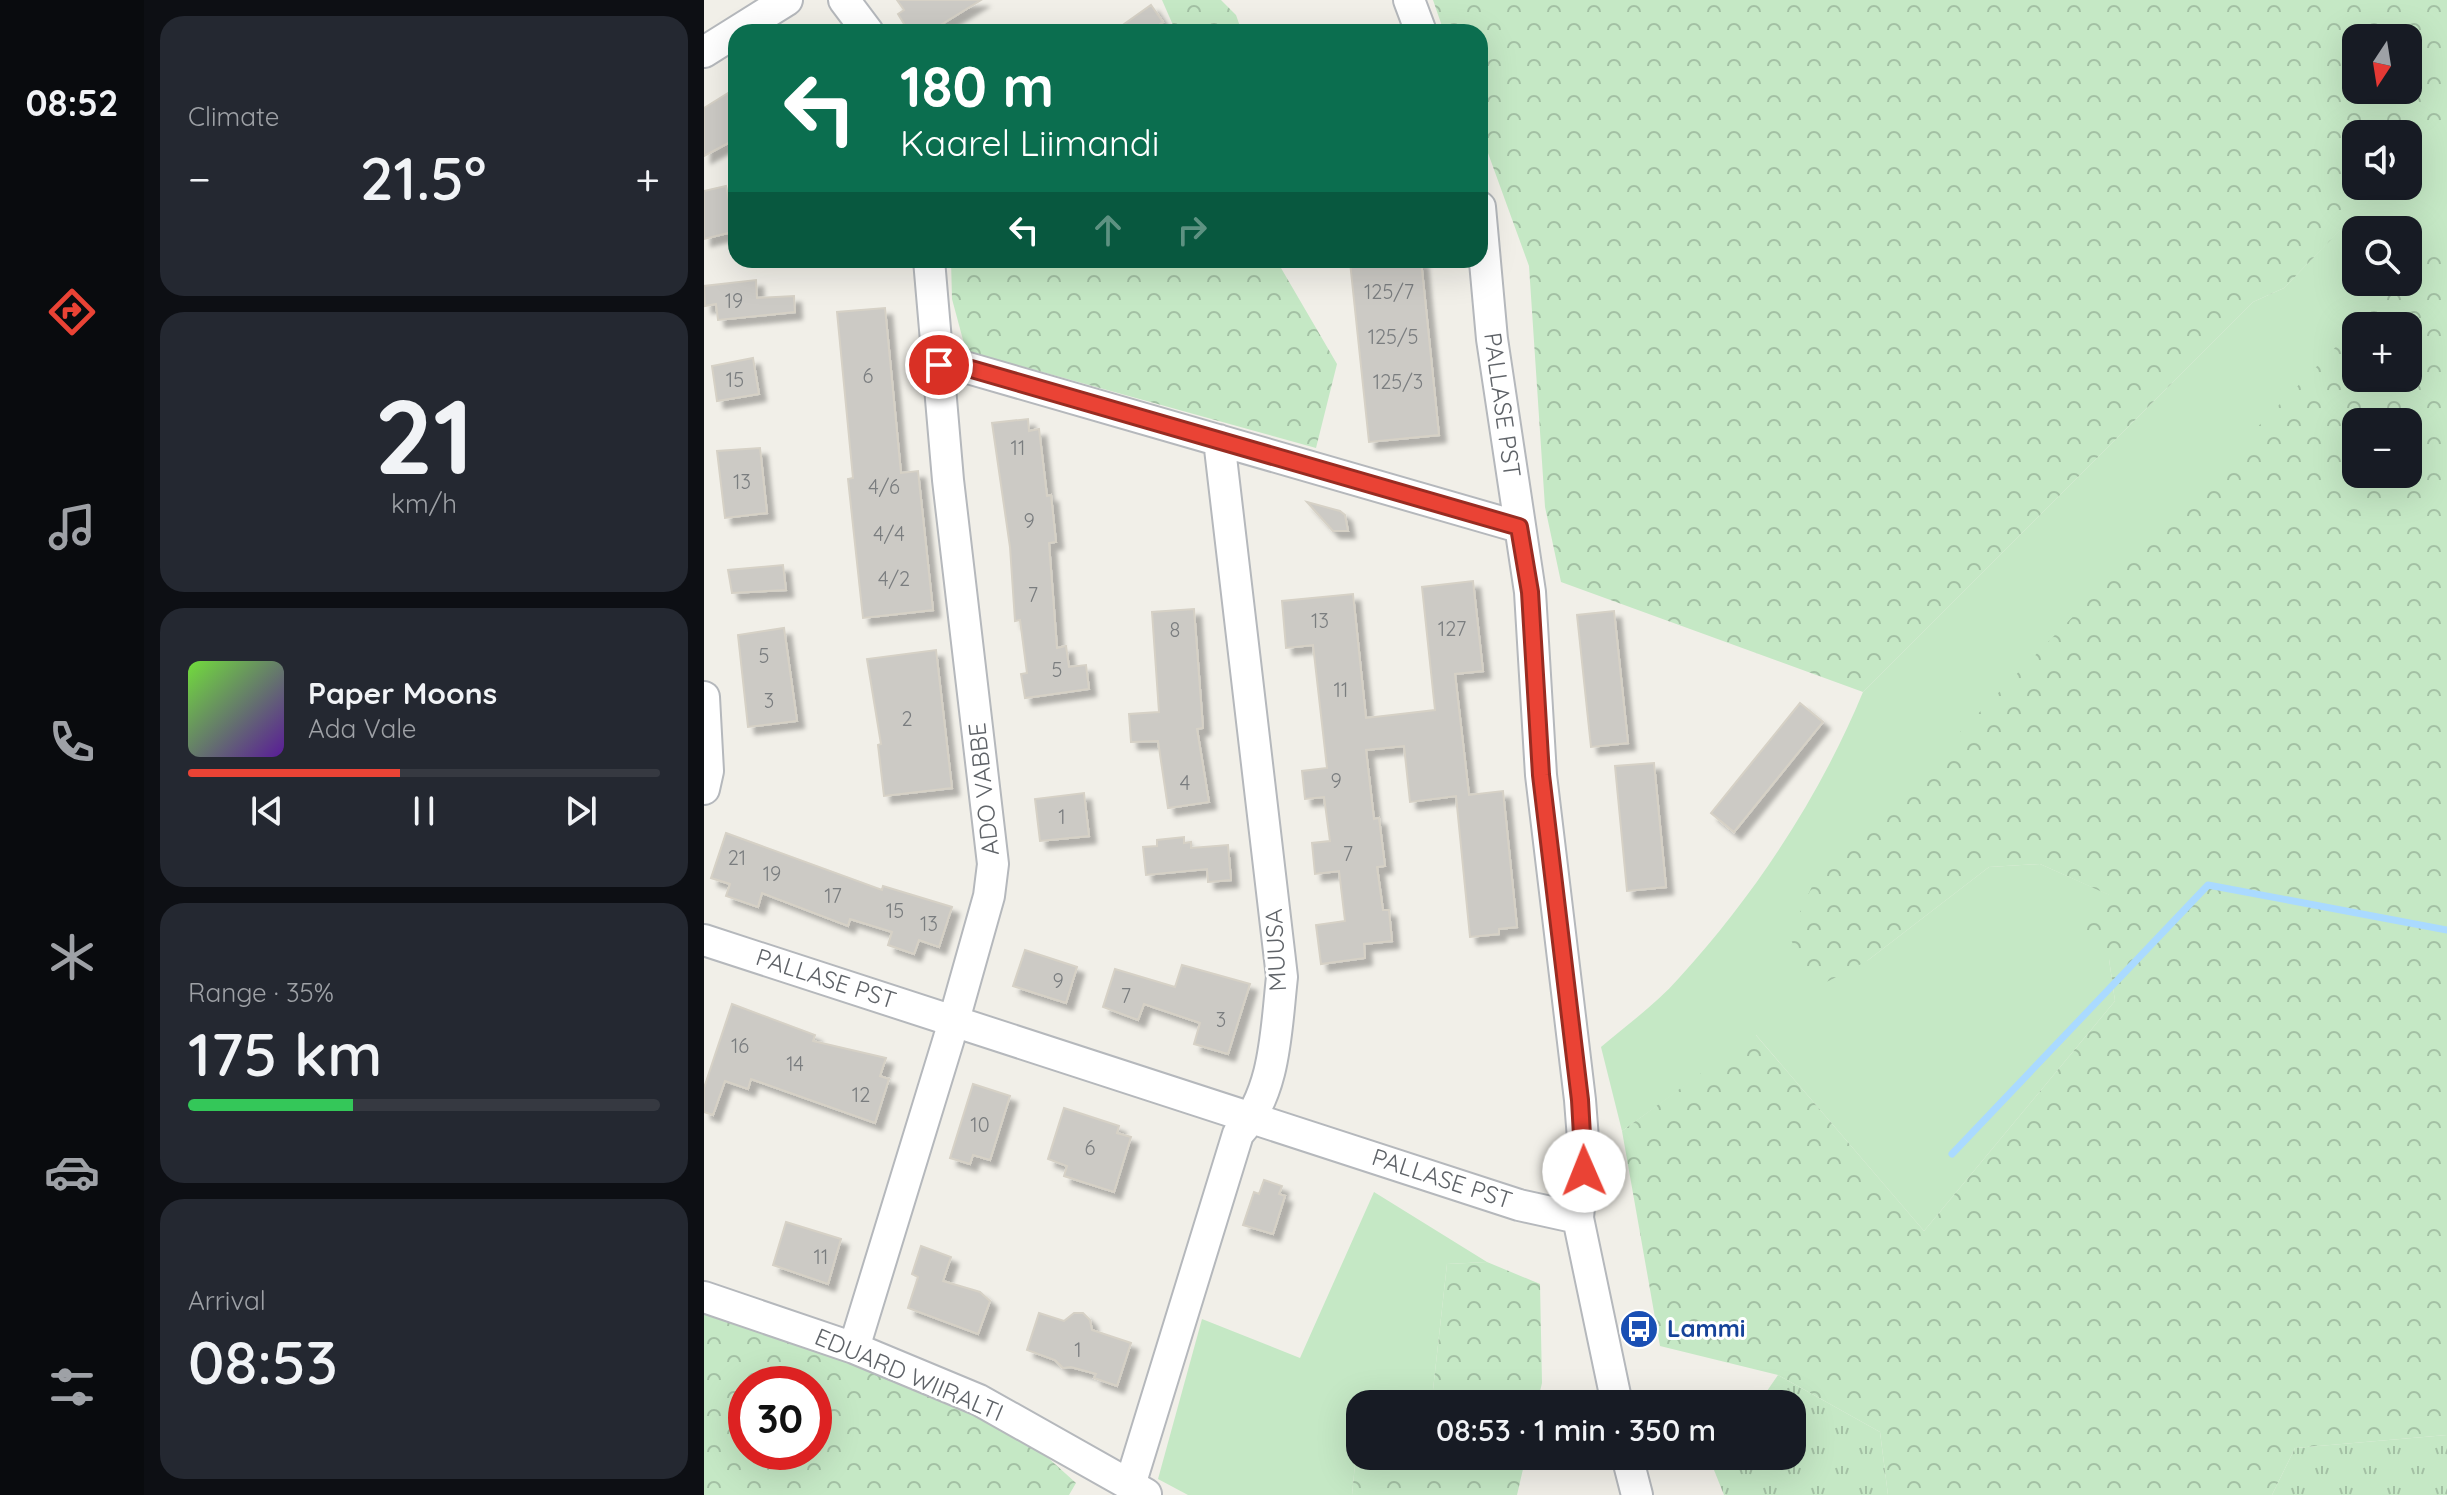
<!DOCTYPE html>
<html lang="en">
<head>
<meta charset="utf-8">
<style>
	:root { --surface:#171b24; --page:#242831; --text:#f1f3f6; --muted:#9ea1a6; --line:#363941; --accent:#ea4335 }
	body { margin:0; font-family:Quicksand,sans-serif; background:var(--page); color:var(--text); height:100vh; display:flex; flex-direction:column; font-size:30px; white-space:nowrap }
	* { box-sizing:border-box; margin:0 }
	p { font-size:26px; color:var(--muted) }
	.icon { flex:none; width:44px; height:44px; fill:none; stroke:currentColor; stroke-width:2; stroke-linecap:round; stroke-linejoin:round }
	.map { position:relative; flex:1; overflow:hidden }
	.sheet { display:flex; flex-direction:column; gap:16px; padding:16px; background:#0d0f14; width:560px }
	.sheet>* { flex:none }
	.guide { position:absolute; left:24px; top:24px; width:760px; height:244px; border-radius:24px; box-shadow:0 8px 32px #0002; background:#0b6e4f; color:#fff; overflow:hidden }
	.needle { width:52px; rotate:192deg }
	.controls { position:absolute; left:1638px; top:24px; display:grid; gap:16px }
	.controls a { display:grid; place-items:center; width:80px; height:80px; border-radius:16px; background:var(--surface); box-shadow:0 8px 32px #0002; font-size:40px }
	.speed { position:absolute; left:24px; top:1366px; display:flex; gap:16px; font-size:40px; font-weight:700; text-align:center }
	.speed>* { display:grid; place-content:center; width:104px; height:104px; border-radius:50%; background:var(--surface); box-shadow:0 8px 32px #0002; line-height:1 }
	.speed .limit { border:12px solid #d22; background:#fff; color:#111 }
	.pin { position:absolute; display:grid; place-items:center; width:68px; height:68px; color:#fff; margin:-34px; border:4px solid #fff; border-radius:50%; box-shadow:0 2px 8px #0007 }
	.me { position:absolute; width:88px; margin:-44px; rotate:359deg; stroke-linejoin:round; filter:drop-shadow(0 0 6px #0008) }
	.turn { display:flex; align-items:center; gap:28px; height:168px; padding:0 40px; font-size:36px }
	.turn .icon { width:104px; height:104px; stroke-width:2.5 }
	.turn b { display:block; font-size:56px; line-height:68px }
	.lanes { display:flex; align-items:center; height:76px; padding:0 40px; background:#0003; justify-content:center; gap:40px; direction:ltr }
	.lanes .off { opacity:.35 }
	.big { font-size:60px; font-weight:600; line-height:1.1 }
	.sheet .tile { flex:1; display:flex; flex-direction:column; justify-content:center; gap:12px; min-width:0; padding:0 28px; border-radius:24px; background:var(--page) }
	.sheet .dial { align-items:center; gap:0 }
	.dial b { font-size:104px; line-height:1 }
	.song { display:flex; align-items:center; gap:24px }
	.cover { width:96px; height:96px; border-radius:12px; background:linear-gradient(135deg,hsl(100 70% 55%),hsl(270 70% 35%)) }
	.played { height:8px; border-radius:4px; background:linear-gradient(90deg,var(--accent) 45%,var(--line) 45%) }
	.keys { display:flex; justify-content:space-around; direction:ltr }
	.heat { display:flex; justify-content:space-between; align-items:center; font-size:44px; direction:ltr }
	.charge { height:12px; border-radius:6px; background:linear-gradient(90deg,#34c759 35%,var(--line) 0) }
	.trip { position:absolute; left:642px; top:1390px; width:460px; height:80px; border-radius:24px; background:var(--surface); box-shadow:0 8px 32px #0002; font-weight:600; line-height:80px; text-align:center }
	main { display:flex; flex:1; min-height:0 }
	.tab-bar { display:flex; flex-direction:column; width:144px; justify-content:space-around; align-items:center; background:#090b0e; color:var(--muted) }
	.tab-bar .icon { width:56px; height:56px }
	.tab-bar .selected { color:var(--accent) }
	.tab-bar b { font-size:36px; color:var(--text) }
	.map>svg:first-child { display:block }
</style>
</head>
<body>
<main>
<nav class="tab-bar">
<b>08:52</b>
<svg class="icon selected" aria-label="directions" viewBox="0 0 24 24"><path d="M12 3l9 9-9 9-9-9zM9 14v-3h6M13 9l2 2-2 2"/></svg>
<svg class="icon" aria-label="music" viewBox="0 0 24 24"><path d="M9 18V5l10-2v13"/><circle cx="6" cy="18" r="3"/><circle cx="16" cy="16" r="3"/></svg>
<svg class="icon" aria-label="phone" viewBox="0 0 24 24"><path d="M5 4h4l2 5-3 2q2 4 5 5l2-3 5 2v4C11 20 4 13 5 4z"/></svg>
<svg class="icon" aria-label="climate" viewBox="0 0 24 24"><path d="M12 3v18M4 7l16 10M4 17L20 7"/></svg>
<svg class="icon" aria-label="car" viewBox="0 0 24 24"><path d="M5 17H2v-5l4-1 3-4h7l3 4 3 1v5h-3M9 17h6M6 11h13"/><circle cx="7" cy="17" r="2"/><circle cx="17" cy="17" r="2"/></svg>
<svg class="icon" aria-label="filters" viewBox="0 0 24 24"><path d="M4 7h16M4 17h16"/><circle cx="9" cy="7" r="2"/><circle cx="15" cy="17" r="2"/></svg>
</nav>
<section class="sheet">
<div class="tile"><p>Climate</p>
<div class="heat"><a>−</a><b class="big">21.5°</b><a>+</a></div>
</div>
<div class="tile dial"><b>21</b><p>km/h</p></div>
<div class="tile">
<div class="song"><i class="cover"></i><div><b>Paper Moons</b><p>Ada Vale</p></div></div>
<div class="played"></div>
<div class="keys"><svg class="icon" aria-label="previous" viewBox="0 0 24 24"><path d="M18 5L8 12l10 7zM5 5v14"/></svg><svg class="icon" aria-label="pause" viewBox="0 0 24 24"><path d="M8 5v14M16 5v14"/></svg><svg class="icon" aria-label="next" viewBox="0 0 24 24"><path d="M6 5l10 7-10 7zM19 5v14"/></svg></div>
</div>
<div class="tile"><p>Range · 35%</p><b class="big">175 km</b><div class="charge"></div></div>
<div class="tile"><p>Arrival</p><b class="big">08:53</b></div>
</section>
<div class="map">
<svg width="1743" height="1495" viewBox="0 0 1743 1495">
	<defs>
		<pattern id="forest-crowns" width="20" height="18" patternUnits="userSpaceOnUse" patternTransform="scale(2)"><rect width="20" height="18" fill="#c5e8c5"/><path d="M2 6a3 3 0 1 1 6 0M12 15a3 3 0 1 1 6 0" fill="none" stroke="#a3c0a4"/></pattern>
		<pattern id="park-tufts" width="24" height="20" patternUnits="userSpaceOnUse" patternTransform="scale(2)"><rect width="24" height="20" fill="#c5e8c5"/><path d="M3 7l-1-3M5 7V3M7 7l1-3M15 17l-1-3M17 17v-4M19 17l1-3" fill="none" stroke="#a3c0a4"/></pattern>
		<filter id="shadow"><feDropShadow dx="7" dy="7" stdDeviation="2" flood-color="#0004"/></filter>
	</defs>
	<rect width="100%" height="100%" fill="#f1efe8"/>
	<path fill="#c5e8c5" d="M1743,118v118l-39,40v-46h-52v52h46l-46,44 -489,635 122,-94 51,-3 70,31 -1,64 6,42 -191,230 -168,-196 -134,96 -21,-84c26,-22 55,-43 78,-69 76,-83 141,-182 184,-286l390,-390 31,-14 98,-102h26v-28z
		M670,1192l113,70 -40,2 -14,126 -15,14h-58v52h3l-8,8 -3,31h-164l-30,-16 44,-160 98,39z"/>
	<path fill="url(#forest-crowns)" fill-rule="evenodd" d="M458,0h59l15,15 6,17h-66z
		M729,0h1014v120l-39,40v-26h-52v52h27l-99,102 -31,14 -390,390 -302,-110 -16,-75 -16,-241 -49,-135v-99h-36zM1704,38v52h-52v-52z
		M1743,233v1202l-152,13 -23,47h-384l-8,-63 -102,-57 -118,-29 -38,-215 133,-97 169,197 191,-230 -6,-42 -34,-24 34,-40 -69,-31 -51,3 -122,94 -52,27 -26,-52 25,-54 585,-600h9v-9zM1652,326h52v52h-52zM1652,422h52v52h-52z
		M247,260h330v8l56,96 -21,84 -350,-97 -14,-52z
		M783,1262l53,22 2,99 -5,21h-119l15,-14 14,-126z
		M0,1310l269,99 72,46 31,28 -7,12h-365zM42,1384h68v68h-68z
		M659,1456h163l-9,39h-165l3,-31z"/>
	<path fill="url(#park-tufts)" d="M1074,1375l102,57 8,63h-164l-10,-25 9,-14h69v-52h-34z
		M1743,1435v60h-175l23,-47z"/>
	<g fill="none" stroke-linecap="round" stroke-linejoin="round">
		<path stroke="#aadaff" stroke-width="7" d="M1248,1154l256,-269 239,45"/>
	</g>
	<path fill="#cccac5" stroke="#d6d1c6" stroke-width="2" filter="url(#shadow)" d="M193,0h84l-52,32h-20l-11,-18 6,-4z
		M447,5l12,17 -14,10h-36z
		M32,88v51l-32,17v-48z
		M22,186l10,45 -32,8v-48z
		M717,260l18,175 -70,7 -19,-180z
		M52,280l1,18 37,-2 1,16 -77,8 -2,-16 -11,2 -1,-20z
		M181,308l16,165 17,-2 15,139 -70,8 -15,-139 5,-1 -16,-166z
		M49,358l6,36 -42,7 -5,-35z
		M324,419l1,12 10,-2 8,67 4,-1 5,47 -7,1 8,105 9,-2 3,21 17,-2 3,24 -64,9 -4,-24 6,-1 -7,-53 -5,1 -5,-74 -18,-124z
		M56,448l7,65 -42,5 -8,-67z
		M603,502l33,9 5,4 3,16h-15z
		M79,565l3,25 -54,3 -4,-23z
		M769,581l10,90 -28,3 14,121 34,-4 14,136 -18,2v5l-29,3 -14,-141 -46,6 -6,-56 -38,4 8,69 5,-1 6,48 -8,1 6,43h6l3,31 -28,3 1,14 -44,6 -5,-39 29,-4 -6,-50 -24,3 -3,-31 18,-2 -6,-44 -19,2 -3,-28 25,-3 -14,-123 -27,3 -4,-47 71,-7 13,124 69,-8 -13,-123z
		M490,609l9,119 -6,1 12,73 -41,6 -10,-67 -27,1 -2,-28 30,-2 -7,-100z
		M910,611l14,132 -37,4 -14,-132z
		M80,628l13,93 -49,6 -10,-92z
		M232,650l16,138 -68,8 -6,-51 3,-1 -14,-85z
		M1096,703l23,19 -89,110 -23,-19z
		M950,763l12,124 -39,4 -12,-125z
		M380,793l5,43 -49,5 -5,-42z
		M22,833l156,57 1,-4 69,21 -13,40 -20,-7 -5,14 -26,-9 4,-13 -42,-13 -2,7 -86,-33 -4,14 -32,-11 4,-12 -19,-6z
		M480,837v6l7,-1v6l37,-3 3,35 -23,2 -1,-13 -61,6 -3,-28 14,-1v-6z
		M321,950l52,17 -11,36 -53,-17z
		M478,965l68,19 -22,70 -34,-10 6,-21 -56,-19 -6,16 -35,-13 12,-38 60,18z
		M28,1004l83,31 -2,6 73,17 -6,18 9,3 -14,44 -124,-44 -3,10 -23,-8 -12,34 -9,-3v-24z
		M269,1084l37,12 -20,64 -17,-5 -3,9 -20,-6z
		M360,1108l55,18 -2,7 14,4 -17,55 -50,-16 3,-10 -19,-7z
		M560,1180l18,6 -3,8 6,2 -12,38 -30,-9 11,-33 5,2z
		M82,1222l55,17 -13,45 -55,-19z
		M217,1246l30,11 -8,24 37,11 10,9 -12,33 -70,-26 10,-31 -6,-3z
		M335,1313l25,8 10,-8h9l7,7 2,10 39,13 -14,43 -23,-8 2,-4 -25,-7 -8,1 -8,-8 -28,-10z"/>
	<g fill="none" stroke-linecap="round" stroke-linejoin="round">
		<g stroke="#b5b8bc" stroke-width="34">
			<path id="street" d="M140,0l24,32
				M705,0l12,32
				M0,52l83,-52
				M776,207l12,132 38,253 11,183 39,325 4,52 -6,66 39,186
				M235,365l22,1 558,161
				M0,697l4,74 -4,18
				M0,940l815,265 59,13
				M0,1297l150,51 125,52 167,94
				M150,1348l95,-310 40,-142 4,-32 -45,-384 -19,-220
				M923,1456l10,39
				M426,1485l108,-351c38,-41 38,-104 44,-157l-63,-537"/>
		</g>
		<use href="#street" stroke="#fff" stroke-width="30"/>
	</g>
	<g fill="none" stroke-linecap="round" stroke-linejoin="round">
		<g stroke="#982c22" stroke-width="20">
			<path id="route" d="M235,365l22,1 558,161 11,65 11,183 39,325 4,71"/>
		</g>
		<use href="#route" stroke="#ea4335" stroke-width="14"/>
	</g>
	<defs>
		<g id="bus-disc" transform="scale(2)"><circle r="9.5" fill="#1a4fb4" stroke="#fff"/><path d="M-5-6H5V4H4V6H2V4H-2V6H-4V4H-5ZM-3.5-4V0h7V-4ZM-3.5 1.2v1.5H-2V1.2ZM2 1.2v1.5H3.5V1.2Z" fill="#fff"/></g>
	</defs>
	<g fill-rule="evenodd">
		<use href="#bus-disc" x="935" y="1329"/>
	</g>
	<g text-anchor="middle" stroke-width="6" stroke-linejoin="round" paint-order="stroke">
		<g font-size="20" fill="#7a7d7f">
			<text x="685" y="299">125/7</text>
			<text x="30" y="308">19</text>
			<text x="689" y="344">125/5</text>
			<text x="164" y="383">6</text>
			<text x="31" y="387">15</text>
			<text x="694" y="389">125/3</text>
			<text x="314" y="455">11</text>
			<text x="38" y="489">13</text>
			<text x="180" y="494">4/6</text>
			<text x="325" y="528">9</text>
			<text x="185" y="541">4/4</text>
			<text x="190" y="586">4/2</text>
			<text x="329" y="602">7</text>
			<text x="616" y="628">13</text>
			<text x="748" y="636">127</text>
			<text x="471" y="637">8</text>
			<text x="60" y="663">5</text>
			<text x="353" y="677">5</text>
			<text x="637" y="697">11</text>
			<text x="65" y="708">3</text>
			<text x="203" y="726">2</text>
			<text x="632" y="788">9</text>
			<text x="481" y="790">4</text>
			<text x="358" y="824">1</text>
			<text x="644" y="861">7</text>
			<text x="33" y="865">21</text>
			<text x="68" y="881">19</text>
			<text x="129" y="903">17</text>
			<text x="191" y="918">15</text>
			<text x="225" y="931">13</text>
			<text x="354" y="988">9</text>
			<text x="422" y="1003">7</text>
			<text x="517" y="1027">3</text>
			<text x="36" y="1053">16</text>
			<text x="91" y="1071">14</text>
			<text x="157" y="1102">12</text>
			<text x="276" y="1132">10</text>
			<text x="386" y="1155">6</text>
			<text x="117" y="1264">11</text>
			<text x="374" y="1357">1</text>
		</g>
		<g font-size="24" fill="#5f6368" stroke="#fff">
			<text transform="translate(798 405) rotate(82)" y="8">PALLASE PST</text>
			<text transform="translate(280 789) rotate(-96)" y="8">ADO VABBE</text>
			<text transform="translate(572 950) rotate(-93)" y="8">MUUSA</text>
			<text transform="translate(122 979) rotate(18)" y="8">PALLASE PST</text>
			<text transform="translate(738 1179) rotate(18)" y="8">PALLASE PST</text>
			<text transform="translate(205 1375) rotate(23)" y="8">EDUARD WIIRALTI</text>
		</g>
		<g font-size="24" font-weight="bold" fill="#164399" stroke="#fff" text-anchor="start">
			<text x="963" y="1337">Lammi</text>
		</g>
	</g>
</svg>
<div class="controls">
<a><svg class="needle" viewBox="-14 -14 28 28"><path d="M0-13l5 13h-10z" fill="#e53935"/><path d="M0 13l5-13h-10z" fill="#9ea1a6"/></svg></a>
<a><svg class="icon" aria-label="sound" viewBox="0 0 24 24"><path d="M4 9h4l5-4v14l-5-4H4zM17 9q2 3 0 6"/></svg></a>
<a><svg class="icon" aria-label="search" viewBox="0 0 24 24"><circle cx="10" cy="10" r="6"/><path d="M15 15l6 6"/></svg></a>
<a>+</a>
<a>−</a>
</div>
<div class="speed"><div class="limit">30</div></div>
<div class="pin" style="left:235px;top:365px;background:#d93025"><svg class="icon" aria-label="arrive" viewBox="0 0 24 24"><path d="M6 21V4h12l-3 4 3 4H6"/></svg></div>
<svg class="me" style="left:880px;top:1171px" viewBox="-20 -20 40 40"><circle r="19" fill="#fff"/><path d="M0-13L10 11 0 6-10 11z" fill="#ea4335"/></svg>
<div class="trip">08:53 · 1 min · 350 m</div>
<div class="guide">
<div class="turn"><svg class="icon" aria-label="left" viewBox="0 0 24 24"><path d="M17 20v-9H6M10 6l-5 5 5 5"/></svg><div><b>180 m</b>Kaarel Liimandi</div></div>
<div class="lanes"><svg class="icon" aria-label="left" viewBox="0 0 24 24"><path d="M17 20v-9H6M10 6l-5 5 5 5"/></svg><svg class="icon off" aria-label="ahead" viewBox="0 0 24 24"><path d="M12 20V5M6 11l6-6 6 6"/></svg><svg class="icon off" aria-label="right" viewBox="0 0 24 24"><path d="M7 20v-9h11M14 6l5 5-5 5"/></svg></div>
</div>
</div>
</main>
</body>
</html>
